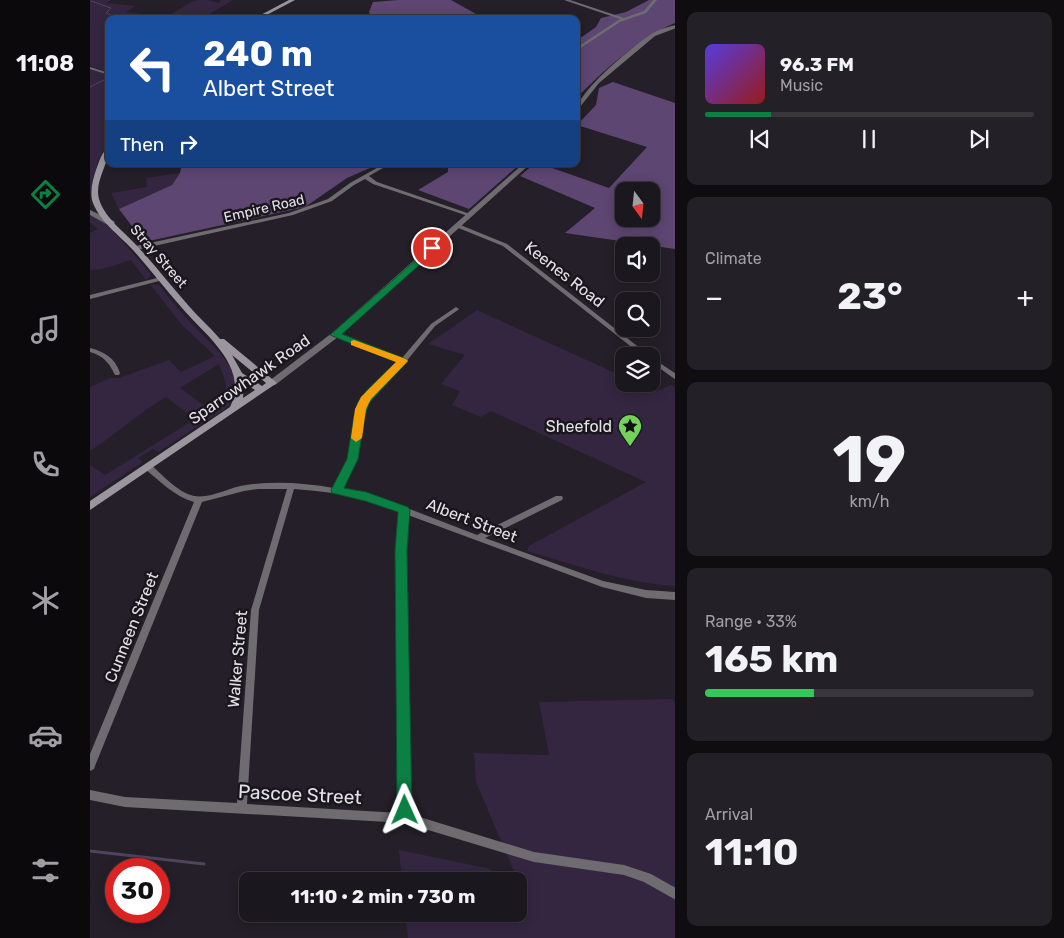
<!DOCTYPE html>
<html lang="en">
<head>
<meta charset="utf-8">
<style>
	:root { --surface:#1b171e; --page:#242027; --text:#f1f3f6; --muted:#a09fa4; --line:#39363c; --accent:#0b8043 }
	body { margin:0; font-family:Rubik,sans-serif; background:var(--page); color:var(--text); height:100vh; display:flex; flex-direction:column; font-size:19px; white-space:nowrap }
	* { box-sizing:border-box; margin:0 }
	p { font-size:16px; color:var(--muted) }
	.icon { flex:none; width:28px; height:28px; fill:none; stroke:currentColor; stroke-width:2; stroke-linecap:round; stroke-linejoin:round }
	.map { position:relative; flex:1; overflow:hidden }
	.sheet { display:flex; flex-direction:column; gap:12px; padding:12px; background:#0f0d10; width:389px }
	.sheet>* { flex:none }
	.banner { position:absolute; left:15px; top:15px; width:475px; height:152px; border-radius:10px; box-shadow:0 2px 12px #0003,0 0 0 1px var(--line); background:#1a4fa0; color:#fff; overflow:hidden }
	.needle { width:32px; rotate:165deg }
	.tools { position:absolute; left:525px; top:182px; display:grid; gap:10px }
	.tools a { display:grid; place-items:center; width:45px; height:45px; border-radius:10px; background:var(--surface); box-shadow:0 2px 12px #0003,0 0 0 1px var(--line); font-size:25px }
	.speed { position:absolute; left:15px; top:858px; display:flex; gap:10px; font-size:25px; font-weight:700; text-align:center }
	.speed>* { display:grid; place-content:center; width:65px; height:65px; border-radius:50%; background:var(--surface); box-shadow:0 2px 12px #0003,0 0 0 1px var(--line); line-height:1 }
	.speed .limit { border:8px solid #d22; background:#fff; color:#111 }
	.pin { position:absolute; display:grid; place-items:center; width:42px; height:42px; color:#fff; margin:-21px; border:2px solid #fff; border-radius:50%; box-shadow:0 1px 5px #0007 }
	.me { position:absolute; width:55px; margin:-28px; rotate:359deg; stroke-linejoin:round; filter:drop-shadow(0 0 4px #0008) }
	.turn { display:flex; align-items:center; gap:18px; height:105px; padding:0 15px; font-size:22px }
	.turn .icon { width:65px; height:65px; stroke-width:2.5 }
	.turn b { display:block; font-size:35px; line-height:42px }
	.then { display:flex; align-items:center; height:48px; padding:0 15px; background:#0003; gap:10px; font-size:19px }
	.big { font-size:38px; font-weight:700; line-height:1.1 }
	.sheet .tile { flex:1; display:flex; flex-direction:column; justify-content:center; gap:8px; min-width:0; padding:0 18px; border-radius:10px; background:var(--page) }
	.sheet .dial { align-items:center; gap:0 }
	.dial b { font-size:65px; line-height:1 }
	.song { display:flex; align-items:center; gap:15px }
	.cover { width:60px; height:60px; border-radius:8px; background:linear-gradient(135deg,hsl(250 70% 55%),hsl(0 70% 35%)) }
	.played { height:5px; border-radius:2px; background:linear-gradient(90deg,var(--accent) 20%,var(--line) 20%) }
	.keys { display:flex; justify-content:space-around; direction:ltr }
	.heat { display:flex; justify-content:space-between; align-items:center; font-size:28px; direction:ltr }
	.charge { height:8px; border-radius:4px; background:linear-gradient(90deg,#34c759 33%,var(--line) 0) }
	.trip { position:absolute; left:149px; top:872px; width:288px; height:50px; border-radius:10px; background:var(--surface); box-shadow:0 2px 12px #0003,0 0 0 1px var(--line); font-weight:700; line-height:50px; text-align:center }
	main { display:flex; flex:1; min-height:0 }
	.tab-bar { display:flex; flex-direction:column; width:90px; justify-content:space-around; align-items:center; background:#0b090c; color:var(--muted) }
	.tab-bar .icon { width:35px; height:35px }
	.tab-bar .current { color:var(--accent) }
	.tab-bar b { font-size:22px; color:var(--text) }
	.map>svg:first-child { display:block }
</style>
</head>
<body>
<main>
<nav class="tab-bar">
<b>11:08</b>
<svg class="icon current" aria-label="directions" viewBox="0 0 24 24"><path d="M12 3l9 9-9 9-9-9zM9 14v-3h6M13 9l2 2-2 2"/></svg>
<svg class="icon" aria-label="music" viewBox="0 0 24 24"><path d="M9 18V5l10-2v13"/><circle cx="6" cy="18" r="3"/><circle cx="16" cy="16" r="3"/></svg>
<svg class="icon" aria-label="phone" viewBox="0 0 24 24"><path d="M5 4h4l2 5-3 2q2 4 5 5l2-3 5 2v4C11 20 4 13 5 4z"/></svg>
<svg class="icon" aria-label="climate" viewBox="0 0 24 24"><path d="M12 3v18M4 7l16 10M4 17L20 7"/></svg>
<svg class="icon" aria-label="car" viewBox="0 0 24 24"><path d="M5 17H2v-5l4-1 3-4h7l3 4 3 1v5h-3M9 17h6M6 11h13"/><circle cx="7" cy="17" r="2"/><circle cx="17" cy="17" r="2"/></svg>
<svg class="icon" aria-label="filters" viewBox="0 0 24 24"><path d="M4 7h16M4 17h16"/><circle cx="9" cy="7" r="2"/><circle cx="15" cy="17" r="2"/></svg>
</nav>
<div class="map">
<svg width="586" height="938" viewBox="0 0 586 938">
	<rect width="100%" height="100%" fill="#241f28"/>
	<path fill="#342640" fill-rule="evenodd" d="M0,0h21l-5,3 29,3 -9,6 23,3 -2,2 18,1 26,-16 7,-2h10l10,3 3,-3h12l-25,15 18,4 22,-4 3,1 -1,3h-141v53l-19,-6z
		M0,69l19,6v69l-11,17 -8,33z
		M90,173l-8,12 -53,24 -8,-16 36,-6 -1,-9z
		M0,214l19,12 42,48 -2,4 -3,2 -15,-20 -29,9 -12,1v-37l8,-4 -8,-6z
		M60,284l9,1c10,13 20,25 31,37 17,19 68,58 36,86l-68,44 -5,-3 -15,9 5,4 -53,35v-32l15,10 90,-56 -29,-22c-27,16 -50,37 -76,54v-64l20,-9h9l50,-18 12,12 34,-16 -34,-32zM129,364l7,20v13l-17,12 -29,-21z
		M387,310l147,67v7h13l18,8 16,-7 4,2v199c-51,-3 -99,-21 -148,-35l2,-5 117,-64 -155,-71 -10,6 -29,-12 8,-14 -19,-7 24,-29 -37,-11z
		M582,699l3,3v236h-267l-3,-24h113v-27l3,1 -45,-106 -2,-29 75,2 -10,-53z
		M309,850l88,18 21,13h-106z"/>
	<path fill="#5d4672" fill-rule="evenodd" d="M308,0h53l34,19h-113l-3,-7 4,-10z
		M559,0h26v23c-34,14 -74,49 -99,76v-58l20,-14 5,-9 25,-6z
		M523,82l62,21v146l-110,-16 30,-25 -75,-32 14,-12h7l68,24 38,-41 -70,-22 19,-20 3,-17zM534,191h27v28h-27z
		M92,164h197l-32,14 -42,29 -161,35 -25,-33 53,-24 8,-12z
		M358,164h72l-51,45 -51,-19 30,-18z"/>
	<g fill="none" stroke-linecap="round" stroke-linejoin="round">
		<path stroke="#50445c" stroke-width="1" d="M1,1l20,7 -5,5 15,6
			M95,17l10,2
			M0,87l16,-8"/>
		<path stroke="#50445c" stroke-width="3" d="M0,851l114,13"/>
		<path fill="#6e6c70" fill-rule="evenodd" d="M474,0h6l54,18 20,-7 9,-11h4l-11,13 -26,9 -44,29v-3l44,-29z
			M0,67l19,6v2l-19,-6z
			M294,164h6l-21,12 8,6 96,33 -5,1 -95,-32 -8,-5 -11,6 -22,16 -39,14 -157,35 -3,-2 3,-2 153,-33 39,-14 22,-16z
			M368,224l49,20 143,112h-7l-140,-110 -47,-19 -1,-1z
			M71,277l2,1v2l-73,19v-4z
			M366,307l3,2 -1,1 -23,16 -30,37 -35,35 -7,18 -6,43 -16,30 28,6 38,13 70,27 79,-39h6l1,2 -1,2 -77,38 118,43 43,9 30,2v8l-30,-2 -44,-11 -194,-72 -3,36 5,263 124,38 90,13 27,9 25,14v12l-32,-18 -20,-7 -90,-13 -129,-39 -280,-16 -35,-7v-10l35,7 112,6 14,-193 36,-121h-29l-14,2 -42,11 -107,264 -1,3 -4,2v-17l104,-252c-20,-6 -33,-20 -49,-33l-1,-2 1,-2h6c12,10 26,27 43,31 17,3 35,-9 52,-11 29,-4 59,-2 88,3l15,-29 6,-43 9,-19 34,-35 -65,-26 -1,-1 1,-1h4l65,24 29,-34zM204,489c23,2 47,4 69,10 13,4 25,9 37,14l-3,38 3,262 -153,-9 12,-194z
			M0,348c15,4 25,10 30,25l-1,2h-4c-6,-13 -12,-19 -25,-23z
			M561,357l25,17v6l-25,-18z"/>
		<path fill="#6e6c70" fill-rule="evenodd" d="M586,25v3l-21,8 -56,47 -23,29c0,-19 57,-66 74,-77 7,-5 17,-8 26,-10z
			M433,164h7l-192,173 -63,48h-6l-2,-2 2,-2 63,-48z
			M0,210l24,11 1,2 -7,2 -18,-10z"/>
		<path fill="#9a969e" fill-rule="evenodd" d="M199,0h6l-36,19h-6z
			M19,147c0,18 -15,34 -10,52 6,20 26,33 39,48 17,18 33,39 50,58 10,12 22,22 32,34h4l53,44 -187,127v-9l140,-94c20,-40 -25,-72 -48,-99 -17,-19 -32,-39 -49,-58 -14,-15 -35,-30 -41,-50 -2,-10 1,-21 4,-30 3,-8 6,-19 13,-23zM142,355l34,28 -4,3 -20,-13zM154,383l11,7 -12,8z"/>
	</g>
	<path fill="#0b8043" stroke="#07532c" d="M342,246l5,2 -1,2 -94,84 64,25 2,2 -39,42 -4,13 -7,43 -14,29 22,4 42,15 2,3 -3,41 5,259 -2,6 -5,2 -6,-2 -2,-6 -2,-259 3,-39 -33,-11 -33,-8 -1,-3 16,-31 7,-43 4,-14 9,-12 29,-28 -66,-27z"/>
	<path fill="#f59e0b" d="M264,340l52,19 2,2 -37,38 -5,10 -4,29 -6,4 -5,-4 4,-29 6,-12 35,-35 -45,-17v-4z"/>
	<defs>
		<g id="sight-pin" transform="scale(1.25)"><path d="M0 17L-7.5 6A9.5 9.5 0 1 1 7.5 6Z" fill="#74d25c" stroke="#1a161e"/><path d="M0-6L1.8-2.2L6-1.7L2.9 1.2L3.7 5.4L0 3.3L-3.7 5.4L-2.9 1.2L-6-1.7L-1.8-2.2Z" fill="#111"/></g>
	</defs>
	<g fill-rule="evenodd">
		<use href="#sight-pin" x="540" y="426"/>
	</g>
	<g text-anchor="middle" stroke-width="5" stroke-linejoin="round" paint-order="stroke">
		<g font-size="14" fill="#e4e1e7" stroke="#1a161e">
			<text transform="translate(174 208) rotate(-13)" y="5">Empire Road</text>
			<text transform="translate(69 256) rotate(49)" y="5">Stray Street</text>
		</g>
		<g font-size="16" fill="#e4e1e7" stroke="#1a161e">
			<text transform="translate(475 274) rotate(38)" y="6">Keenes Road</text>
			<text transform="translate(159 379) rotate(-35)" y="6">Sparrowhawk Road</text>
			<text transform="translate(382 520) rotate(21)" y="6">Albert Street</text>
			<text transform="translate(41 627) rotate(-68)" y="6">Cunneen Street</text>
			<text transform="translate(147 659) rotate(-85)" y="6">Walker Street</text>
		</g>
		<g font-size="16" fill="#e4e1e7" stroke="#1a161e" text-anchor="end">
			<text x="522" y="432">Sheefold</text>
		</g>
		<g font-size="19" fill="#e4e1e7" stroke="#1a161e">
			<text transform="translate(210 794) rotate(3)" y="7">Pascoe Street</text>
		</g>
	</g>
</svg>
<div class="tools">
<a><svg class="needle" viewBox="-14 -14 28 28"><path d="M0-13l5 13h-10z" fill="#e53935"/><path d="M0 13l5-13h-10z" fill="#a09fa4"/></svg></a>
<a><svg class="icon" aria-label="sound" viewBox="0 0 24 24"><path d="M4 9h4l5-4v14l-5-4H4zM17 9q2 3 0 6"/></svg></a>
<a><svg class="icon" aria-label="search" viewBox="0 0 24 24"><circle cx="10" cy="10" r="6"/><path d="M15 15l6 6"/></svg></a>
<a><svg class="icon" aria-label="layers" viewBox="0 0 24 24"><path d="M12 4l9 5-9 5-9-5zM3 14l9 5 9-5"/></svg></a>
</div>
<div class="speed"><div class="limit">30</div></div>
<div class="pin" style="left:342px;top:248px;background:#d93025"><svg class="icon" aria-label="arrive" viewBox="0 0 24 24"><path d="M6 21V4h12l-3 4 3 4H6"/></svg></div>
<svg class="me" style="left:315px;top:810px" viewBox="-20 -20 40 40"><path d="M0-17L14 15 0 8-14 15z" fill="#0b8043" stroke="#fff" stroke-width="4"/></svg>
<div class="trip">11:10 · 2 min · 730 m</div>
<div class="banner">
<div class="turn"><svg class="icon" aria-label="left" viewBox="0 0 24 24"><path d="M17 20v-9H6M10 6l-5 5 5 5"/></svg><div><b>240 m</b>Albert Street</div></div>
<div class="then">Then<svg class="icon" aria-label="right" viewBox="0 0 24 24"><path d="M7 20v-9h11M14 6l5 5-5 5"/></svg></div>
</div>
</div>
<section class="sheet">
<div class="tile">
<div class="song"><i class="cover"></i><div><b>96.3 FM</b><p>Music</p></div></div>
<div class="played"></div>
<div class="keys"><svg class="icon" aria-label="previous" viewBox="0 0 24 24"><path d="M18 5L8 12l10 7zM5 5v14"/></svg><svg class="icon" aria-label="pause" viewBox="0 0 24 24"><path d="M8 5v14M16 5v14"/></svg><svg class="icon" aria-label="next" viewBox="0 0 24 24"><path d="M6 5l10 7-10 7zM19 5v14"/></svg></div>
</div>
<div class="tile"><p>Climate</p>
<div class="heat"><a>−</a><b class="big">23°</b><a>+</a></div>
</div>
<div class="tile dial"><b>19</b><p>km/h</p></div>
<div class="tile"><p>Range · 33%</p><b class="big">165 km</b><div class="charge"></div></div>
<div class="tile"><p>Arrival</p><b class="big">11:10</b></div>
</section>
</main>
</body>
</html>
